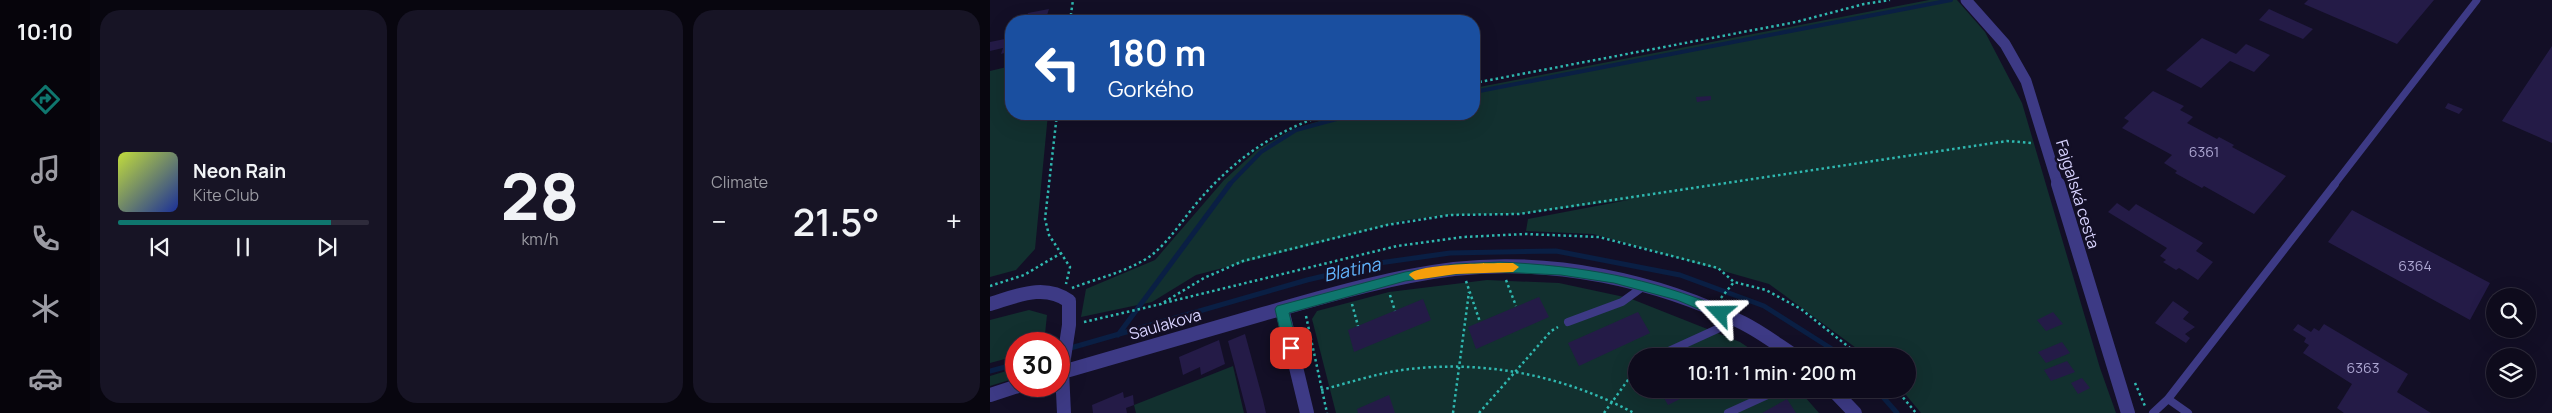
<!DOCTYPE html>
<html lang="en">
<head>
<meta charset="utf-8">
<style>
	:root { --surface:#0e0b1c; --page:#171425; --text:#f1f3f6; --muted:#9b9ba3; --line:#2e2b3b; --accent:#0f766e }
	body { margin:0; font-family:Manrope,sans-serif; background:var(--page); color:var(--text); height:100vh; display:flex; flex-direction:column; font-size:19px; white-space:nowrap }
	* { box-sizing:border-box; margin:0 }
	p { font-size:16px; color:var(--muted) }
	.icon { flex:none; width:28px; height:28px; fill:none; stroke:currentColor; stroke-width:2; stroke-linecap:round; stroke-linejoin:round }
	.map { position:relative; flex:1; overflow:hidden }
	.side { display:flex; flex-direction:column; gap:10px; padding:10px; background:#08060f; width:900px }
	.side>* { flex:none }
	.top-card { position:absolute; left:15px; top:15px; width:475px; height:105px; border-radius:20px; box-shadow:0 5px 20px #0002,0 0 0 1px var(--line); background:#1a4fa0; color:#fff; overflow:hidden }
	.buttons { position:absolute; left:1496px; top:288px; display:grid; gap:10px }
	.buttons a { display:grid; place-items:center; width:50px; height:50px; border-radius:50%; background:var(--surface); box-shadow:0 5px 20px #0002,0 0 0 1px var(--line); font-size:25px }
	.speed { position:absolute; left:15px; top:332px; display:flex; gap:10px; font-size:25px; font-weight:700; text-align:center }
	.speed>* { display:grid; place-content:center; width:65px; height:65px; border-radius:50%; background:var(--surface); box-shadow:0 5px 20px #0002,0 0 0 1px var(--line); line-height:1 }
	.speed .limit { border:8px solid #d22; background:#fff; color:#111 }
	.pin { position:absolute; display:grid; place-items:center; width:42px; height:42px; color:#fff; margin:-21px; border-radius:10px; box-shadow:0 2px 8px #0006 }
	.me { position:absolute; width:55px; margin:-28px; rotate:293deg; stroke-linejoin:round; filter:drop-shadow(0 0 4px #0008) }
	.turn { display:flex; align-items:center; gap:18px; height:105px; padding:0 20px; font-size:22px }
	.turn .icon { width:65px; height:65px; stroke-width:2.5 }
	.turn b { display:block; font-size:35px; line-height:42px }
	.big { font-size:38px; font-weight:600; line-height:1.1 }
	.side .widget { flex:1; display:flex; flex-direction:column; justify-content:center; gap:8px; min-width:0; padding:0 18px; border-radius:20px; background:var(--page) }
	.side .dial { align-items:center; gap:0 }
	.dial b { font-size:65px; line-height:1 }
	.song { display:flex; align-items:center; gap:15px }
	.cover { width:60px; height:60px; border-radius:8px; background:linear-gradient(135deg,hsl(70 70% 55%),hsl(230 70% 35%)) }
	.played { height:5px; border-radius:2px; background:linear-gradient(90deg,var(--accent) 85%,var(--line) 85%) }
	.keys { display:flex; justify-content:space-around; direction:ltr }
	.heat { display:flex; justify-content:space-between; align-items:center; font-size:28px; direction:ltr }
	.side .tiles { flex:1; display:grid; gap:10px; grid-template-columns:repeat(3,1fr) }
	.trip { position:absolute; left:638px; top:348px; width:288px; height:50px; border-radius:25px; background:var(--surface); box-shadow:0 5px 20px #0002,0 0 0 1px var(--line); font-weight:600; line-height:50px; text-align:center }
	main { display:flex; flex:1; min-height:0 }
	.tab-bar { display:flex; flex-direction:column; width:90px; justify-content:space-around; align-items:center; background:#06040b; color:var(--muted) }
	.tab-bar .icon { width:35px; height:35px }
	.tab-bar .on { color:var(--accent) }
	.tab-bar b { font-size:22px; color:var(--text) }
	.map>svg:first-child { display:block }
</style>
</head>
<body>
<main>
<nav class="tab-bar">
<b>10:10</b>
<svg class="icon on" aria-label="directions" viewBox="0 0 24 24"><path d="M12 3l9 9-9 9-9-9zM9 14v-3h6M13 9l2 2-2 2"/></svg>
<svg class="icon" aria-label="music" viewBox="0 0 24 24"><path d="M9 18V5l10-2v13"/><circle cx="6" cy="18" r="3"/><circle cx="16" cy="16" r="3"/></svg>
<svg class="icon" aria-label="phone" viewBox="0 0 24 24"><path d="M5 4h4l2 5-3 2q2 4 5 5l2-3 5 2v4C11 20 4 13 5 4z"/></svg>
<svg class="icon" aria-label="climate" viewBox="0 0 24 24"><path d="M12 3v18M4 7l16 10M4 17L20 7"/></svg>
<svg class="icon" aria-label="car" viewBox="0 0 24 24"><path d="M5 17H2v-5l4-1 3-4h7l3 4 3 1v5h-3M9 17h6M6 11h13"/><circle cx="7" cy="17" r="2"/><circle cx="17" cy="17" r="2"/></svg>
</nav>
<section class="side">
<div class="tiles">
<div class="widget">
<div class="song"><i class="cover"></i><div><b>Neon Rain</b><p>Kite Club</p></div></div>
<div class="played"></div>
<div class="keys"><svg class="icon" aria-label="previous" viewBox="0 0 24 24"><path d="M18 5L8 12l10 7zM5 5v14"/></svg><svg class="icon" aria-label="pause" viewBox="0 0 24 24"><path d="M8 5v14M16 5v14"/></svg><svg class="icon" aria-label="next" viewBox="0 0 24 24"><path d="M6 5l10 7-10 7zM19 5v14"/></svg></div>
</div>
<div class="widget dial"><b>28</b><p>km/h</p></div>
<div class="widget"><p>Climate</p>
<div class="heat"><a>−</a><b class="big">21.5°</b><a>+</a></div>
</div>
</div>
</section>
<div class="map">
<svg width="1562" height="413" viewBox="0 0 1562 413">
	<rect width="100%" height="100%" fill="#130f26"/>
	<path fill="#12302f" d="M939,0h28l28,32 37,71 78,265 16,45h-195l-20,-24h5v-33h-39l-98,-72 -176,-50 -67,-3 2,-12 100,-19 -109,14 -69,1 -43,5 -211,55 -44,27 -71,15 5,-28 69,-29 69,-80 33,-30 36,-21 50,-15h131v-26z
		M21,66v48h37l-13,135 -19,21 -26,7v-206z
		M497,280l72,3 70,15 111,44 21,14h-125v33h162l21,24h-483l-24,-94 5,-8 72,-19z
		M39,310l18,5 -3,29h-28v12l-26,7v-43z
		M243,366l11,47h-108l-2,-8z
		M26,368v10l-26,8v-10z"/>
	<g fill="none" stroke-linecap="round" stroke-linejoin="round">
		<path stroke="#0a1f44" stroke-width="4" d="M484,92l477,-92
			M239,185l32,-33 35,-22 59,-16"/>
		<path stroke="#0a1f44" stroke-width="5" d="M128,335l112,-151
			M77,349l240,-69 72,-17 71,-10 106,-2 124,24 84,31 79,50
			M0,371l26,-7
			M886,389l21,24"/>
	</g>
	<path fill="#241b47" d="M1318,0h126l-37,44 -93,-40z
		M59,9l-2,6 -6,1 -1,5h-15l3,-8z
		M1279,9l44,20 -10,10 -44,-19z
		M21,28v23l-10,3 2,-6 -13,3v-9l15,-3z
		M1212,38l34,16 10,-10 24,11 -16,17 -24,-11 -29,27 -35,-18z
		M1562,46v97l-50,-22z
		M1163,91l31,15 -4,4 13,7 -6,6 30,16 2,-2 15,8 -2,2 54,29 -32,38 -50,-28 -2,2 -27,-15 2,-2 -13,-8 8,-8 -50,-27 7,-7 -5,-3z
		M721,96v4l-14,2 -1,-5z
		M1458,103l15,6 -4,5 -14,-6z
		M1127,203l12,8 7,-7 67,39 -7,8 17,11 -15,18 -19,-12 -3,2 -13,-8 3,-2 -6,-4 7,-8 -59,-36z
		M1362,210l138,73 -20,37 -142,-78z
		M549,297l10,20 -73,32 -8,-22z
		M433,299l8,21 -77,32 -6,-22z
		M1183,301l16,11 -6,7 12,8 -10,7 5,4 -4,5 -31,-20z
		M648,312l12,21 -71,33 -11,-23z
		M1063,312l10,12 -17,7 -9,-11z
		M1308,324l13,8 3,-4 5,3 5,-7 84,50 -11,18 34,21h-87l-7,-5 15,-24 -49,-31 6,-8 -5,-3 2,-4 -13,-8z
		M255,334l18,66 3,13h-19l-12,-46 -7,-26z
		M229,340l6,24 -24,11 -1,-8 -17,8 -4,-18z
		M1072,342l8,11 -24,10 -8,-11z
		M735,347l6,9h-25z
		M1077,361l8,11 -24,9 -7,-11z
		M1092,378l8,10 -12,6 -7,-11z
		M669,389h41l-32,16z
		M133,392l1,6 9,-3 1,10 -8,3 1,5h-34l-1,-8z
		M399,395l6,18h-37l-1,-4z
		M797,399l9,14h-34z"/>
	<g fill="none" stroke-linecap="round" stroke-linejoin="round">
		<path stroke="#2fb8b0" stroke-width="2.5" stroke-dasharray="2.5 3" stroke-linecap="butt" d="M80,21l3,-21
			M484,83l322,-61 68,-18 26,-4
			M67,114l-12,105 4,16 21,32 -4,17
			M516,280l10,26
			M476,281l14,41
			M0,286l34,-11 39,-23
			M82,288c26,-10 59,-17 81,-34 16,-13 29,-33 42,-49 37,-44 78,-74 133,-91
			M400,295l5,16
			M731,298l13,-16
			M174,303l233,-57 66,-9 63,-3 73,3 119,31 16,14 32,8 35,19 59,47
			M362,304l6,22
			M316,316l21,97
			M94,322l77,-18 43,-26 39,-17 144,-36 63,-10 69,-1 488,-73 25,2
			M1145,383l10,23
			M906,389l20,24
			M331,390c27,-7 54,-16 81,-20 81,-11 160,5 232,43
			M463,413l16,-121
			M489,413l72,-82 7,-4
			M614,413l32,-44"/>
		<path stroke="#3d3a85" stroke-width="7" d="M1344,185l143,-185"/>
		<path stroke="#3d3a85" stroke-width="8" d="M578,322l54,-20 22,-16
			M668,356l79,-36
			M1178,399l20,14
			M738,413l53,-24
			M1163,413l15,-14 167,-215"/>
		<path stroke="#3d3a85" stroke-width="11" d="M976,0l39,44 21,37 32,104"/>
		<path stroke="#3d3a85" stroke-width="14" d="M1068,184l70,229
			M0,304c27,-8 54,-21 79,-3v24l-7,46 2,42
			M292,309l25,104
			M69,373c68,-20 136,-39 204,-59 63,-18 126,-37 191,-45 97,-11 203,11 289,54 18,9 35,22 52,33
			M842,389l23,24
			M0,395l28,-9"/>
	</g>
	<path fill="#0f766e" stroke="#0a4d48" d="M510,262c82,4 148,15 225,47l2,4 -7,5 -43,-18 -63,-17 -53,-8 -61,-3 -44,2 -51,7 -116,32 9,35 -7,5 -7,-5 -9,-39 2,-3 128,-34 51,-8z"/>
	<path fill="#f59e0b" d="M523,263l6,4 -6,5 -57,2 -41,6 -6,-5c7,-12 87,-12 104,-12z"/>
	<g text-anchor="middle" stroke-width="5" stroke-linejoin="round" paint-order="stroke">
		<g font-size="14" fill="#aca6d1">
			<text x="1214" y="157">6361</text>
			<text x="1425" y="271">6364</text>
			<text x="1373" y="373">6363</text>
		</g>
		<g font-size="16" fill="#d9d4ff" stroke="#130f26">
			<text transform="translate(1088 194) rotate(73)" y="6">Fajgalská cesta</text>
			<text transform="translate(175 324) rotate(-16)" y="6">Saulakova</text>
		</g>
		<g font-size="18" font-style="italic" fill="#62b6ff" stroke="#130f26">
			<text transform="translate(362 270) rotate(-12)" y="6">Blatina</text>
		</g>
	</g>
</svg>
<div class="buttons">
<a><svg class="icon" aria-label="search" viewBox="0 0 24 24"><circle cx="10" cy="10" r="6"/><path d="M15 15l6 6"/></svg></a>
<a><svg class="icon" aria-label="layers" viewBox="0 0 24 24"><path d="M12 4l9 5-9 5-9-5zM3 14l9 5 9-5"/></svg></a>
</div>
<div class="speed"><div class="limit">30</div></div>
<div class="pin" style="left:301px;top:348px;background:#d93025"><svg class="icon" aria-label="arrive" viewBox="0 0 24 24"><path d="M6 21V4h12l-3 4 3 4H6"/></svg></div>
<svg class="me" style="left:730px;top:313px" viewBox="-20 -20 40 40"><path d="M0-17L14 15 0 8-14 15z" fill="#0f766e" stroke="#fff" stroke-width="4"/></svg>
<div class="trip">10:11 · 1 min · 200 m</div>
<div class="top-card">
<div class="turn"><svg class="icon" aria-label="left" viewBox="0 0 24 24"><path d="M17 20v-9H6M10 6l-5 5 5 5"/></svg><div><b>180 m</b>Gorkého</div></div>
</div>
</div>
</main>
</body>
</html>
